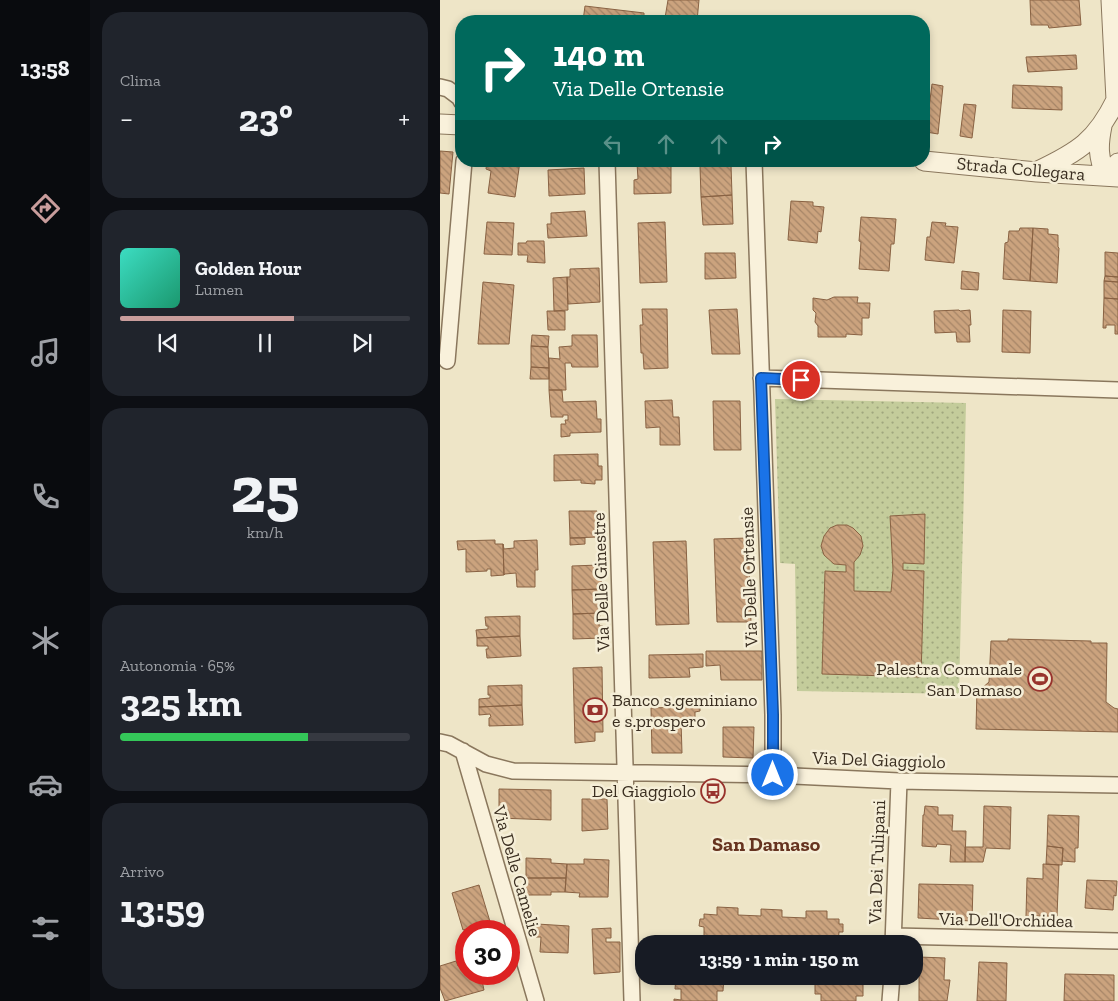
<!DOCTYPE html>
<html lang="it">
<head>
<meta charset="utf-8">
<style>
	:root { --surface:#171b24; --page:#20242c; --text:#f1f3f6; --muted:#9ea1a6; --line:#363941; --accent:#c99d9c }
	body { margin:0; font-family:"Zilla Slab",serif; background:var(--page); color:var(--text); height:100vh; display:flex; flex-direction:column; font-size:19px; white-space:nowrap }
	* { box-sizing:border-box; margin:0 }
	p { font-size:16px; color:var(--muted) }
	.icon { flex:none; width:28px; height:28px; fill:none; stroke:currentColor; stroke-width:2; stroke-linecap:round; stroke-linejoin:round }
	.map { position:relative; flex:1; overflow:hidden }
	.panel { display:flex; flex-direction:column; gap:12px; padding:12px; background:#0d0f14; width:350px }
	.panel>* { flex:none }
	.banner { position:absolute; left:15px; top:15px; width:475px; height:152px; border-radius:20px; box-shadow:0 2px 8px #0003; background:#00695c; color:#fff; overflow:hidden }
	.speed { position:absolute; left:15px; top:920px; display:flex; gap:10px; font-size:25px; font-weight:700; text-align:center }
	.speed>* { display:grid; place-content:center; width:65px; height:65px; border-radius:50%; background:var(--surface); box-shadow:0 2px 8px #0003; line-height:1 }
	.speed .limit { border:8px solid #d22; background:#fff; color:#111 }
	.pin { position:absolute; display:grid; place-items:center; width:42px; height:42px; color:#fff; margin:-21px; border:2px solid #fff; border-radius:50%; box-shadow:0 1px 5px #0007 }
	.me { position:absolute; width:55px; margin:-28px; rotate:0deg; stroke-linejoin:round; filter:drop-shadow(0 0 4px #0008) }
	.turn { display:flex; align-items:center; gap:18px; height:105px; padding:0 15px; font-size:22px }
	.turn .icon { width:65px; height:65px; stroke-width:2.5 }
	.turn b { display:block; font-size:35px; line-height:42px }
	.lanes { display:flex; align-items:center; height:48px; padding:0 15px; background:#0003; justify-content:center; gap:25px; direction:ltr }
	.lanes .off { opacity:.35 }
	.big { font-size:38px; font-weight:700; line-height:1.1 }
	.panel .widget { flex:1; display:flex; flex-direction:column; justify-content:center; gap:8px; min-width:0; padding:0 18px; border-radius:20px; background:var(--page) }
	.panel .dial { align-items:center; gap:0 }
	.dial b { font-size:65px; line-height:1 }
	.song { display:flex; align-items:center; gap:15px }
	.cover { width:60px; height:60px; border-radius:8px; background:linear-gradient(135deg,hsl(170 70% 55%),hsl(160 70% 35%)) }
	.played { height:5px; border-radius:2px; background:linear-gradient(90deg,var(--accent) 60%,var(--line) 60%) }
	.keys { display:flex; justify-content:space-around; direction:ltr }
	.heat { display:flex; justify-content:space-between; align-items:center; font-size:28px; direction:ltr }
	.charge { height:8px; border-radius:4px; background:linear-gradient(90deg,#34c759 65%,var(--line) 0) }
	.trip { position:absolute; left:195px; top:935px; width:288px; height:50px; border-radius:20px; background:var(--surface); box-shadow:0 2px 8px #0003; font-weight:700; line-height:50px; text-align:center }
	main { display:flex; flex:1; min-height:0 }
	.dock { display:flex; flex-direction:column; width:90px; justify-content:space-around; align-items:center; background:#090b0e; color:var(--muted) }
	.dock .icon { width:35px; height:35px }
	.dock .current { color:var(--accent) }
	.dock b { font-size:22px; color:var(--text) }
	.map>svg:first-child { display:block }
</style>
</head>
<body>
<main>
<nav class="dock">
<b>13:58</b>
<svg class="icon current" aria-label="directions" viewBox="0 0 24 24"><path d="M12 3l9 9-9 9-9-9zM9 14v-3h6M13 9l2 2-2 2"/></svg>
<svg class="icon" aria-label="music" viewBox="0 0 24 24"><path d="M9 18V5l10-2v13"/><circle cx="6" cy="18" r="3"/><circle cx="16" cy="16" r="3"/></svg>
<svg class="icon" aria-label="phone" viewBox="0 0 24 24"><path d="M5 4h4l2 5-3 2q2 4 5 5l2-3 5 2v4C11 20 4 13 5 4z"/></svg>
<svg class="icon" aria-label="climate" viewBox="0 0 24 24"><path d="M12 3v18M4 7l16 10M4 17L20 7"/></svg>
<svg class="icon" aria-label="car" viewBox="0 0 24 24"><path d="M5 17H2v-5l4-1 3-4h7l3 4 3 1v5h-3M9 17h6M6 11h13"/><circle cx="7" cy="17" r="2"/><circle cx="17" cy="17" r="2"/></svg>
<svg class="icon" aria-label="filters" viewBox="0 0 24 24"><path d="M4 7h16M4 17h16"/><circle cx="9" cy="7" r="2"/><circle cx="15" cy="17" r="2"/></svg>
</nav>
<section class="panel">
<div class="widget"><p>Clima</p>
<div class="heat"><a>−</a><b class="big">23°</b><a>+</a></div>
</div>
<div class="widget">
<div class="song"><i class="cover"></i><div><b>Golden Hour</b><p>Lumen</p></div></div>
<div class="played"></div>
<div class="keys"><svg class="icon" aria-label="previous" viewBox="0 0 24 24"><path d="M18 5L8 12l10 7zM5 5v14"/></svg><svg class="icon" aria-label="pause" viewBox="0 0 24 24"><path d="M8 5v14M16 5v14"/></svg><svg class="icon" aria-label="next" viewBox="0 0 24 24"><path d="M6 5l10 7-10 7zM19 5v14"/></svg></div>
</div>
<div class="widget dial"><b>25</b><p>km/h</p></div>
<div class="widget"><p>Autonomia · 65%</p><b class="big">325 km</b><div class="charge"></div></div>
<div class="widget"><p>Arrivo</p><b class="big">13:59</b></div>
</section>
<div class="map">
<svg width="678" height="1001" viewBox="0 0 678 1001">
	<defs>
		<pattern id="park-dots" width="8" height="8" patternUnits="userSpaceOnUse" patternTransform="scale(1.25)"><rect width="8" height="8" fill="#c4cc9b"/><path d="M2 2h.1M6 6h.1" fill="none" stroke="#a0a67e" stroke-width="1.8" stroke-linecap="round"/></pattern>
		<pattern id="building-back-hatch" width="6" height="6" patternUnits="userSpaceOnUse" patternTransform="scale(1.25)"><rect width="6" height="6" fill="#cba37e"/><path d="M-1 5l2 2M0 0l6 6M5-1l2 2" fill="none" stroke="#a68567"/></pattern>
	</defs>
	<rect width="100%" height="100%" fill="#eee5c7"/>
	<path fill="url(#park-dots)" d="M335,399l191,4 -7,291 -162,-3 -2,-127 -15,-1z"/>
	<path fill="url(#building-back-hatch)" stroke="#896243" d="M228,0h31l-2,21 -32,-3z
		M590,0h49l2,25 -32,3 -1,-3h-17z
		M145,6l59,7v8h-61z
		M636,55l1,14 -49,3 -2,-15z
		M492,84l11,2 -5,48 -12,-2z
		M573,85l49,2v23l-50,-2z
		M524,104l12,1 -4,33 -12,-2z
		M0,151l13,1 -4,42 -9,-1z
		M47,161h33l-5,36 -27,-4 3,-22 -5,-2z
		M231,162v31l-37,1v-14l4,-1 -1,-16z
		M291,165l1,30 -31,2 -1,-31z
		M144,168l1,26 -36,2 -1,-26z
		M292,195l1,29 -30,1 -2,-28z
		M351,201l22,1v4l11,1 -3,25 -3,-1 -1,12 -29,-3z
		M145,211l2,25 -39,2 -1,-14h4v-11z
		M421,217l35,2 -2,25h-3l-2,27 -30,-2 2,-27 -2,-1z
		M47,222l27,1 -2,32 -28,-1z
		M225,222l2,60 -27,1 -2,-60z
		M492,222l14,1 -1,3 13,1 -4,36 -29,-3 2,-23h3z
		M580,228h13l-3,53 -27,-2 2,-36 3,-1 1,-11h10z
		M593,228l15,1v5l10,1v12l1,1 -2,35 -27,-2z
		M87,241h17l1,22 -18,-1 1,-7h-10v-12h8z
		M665,252l13,1v24l-13,-1z
		M265,253h30l1,25 -31,1z
		M159,268l1,34 -32,2 -1,-27h3v-8z
		M522,271l17,2 -1,17 -17,-1z
		M665,276l13,1v5l-14,-1z
		M127,277l1,33 -14,1 -1,-33z
		M664,281l14,1v17l-14,-1z
		M43,282l31,3 -5,59h-31z
		M394,297h24l-1,6h13l-1,15h-7v17l-16,-1v3h-28v-11l-3,-4 1,-9 -3,-3v-12l14,2z
		M664,298l14,1v35h-3v-9h-9v3h-3z
		M202,309h25l1,59 -24,1 -1,-16h-2l-1,-28h3z
		M297,309l3,45h-28l-3,-44z
		M519,310l1,1 10,-1 1,15h-2l1,17h-13l-1,-10 -21,1 -1,-22z
		M563,310l28,1 -1,42 -28,-1z
		M107,311h18v19h-17z
		M92,335l17,1 -1,11 -17,-1z
		M132,335h25l1,32h-26l-1,-4h-6l1,27h-17v-32l11,1 -1,-12 13,-1z
		M91,346l17,1 1,21 -18,-1z
		M91,367l18,1v11h-19z
		M109,390h13l1,12 33,-1 1,18h4v13l-31,1v3l-9,1v-13h5l-1,-4h3v-5h-5v2h-12z
		M232,400l1,17h6l1,28h-20v-18l-14,1 -1,-27z
		M273,401h27l1,49h-27z
		M158,454v12h4v14h-7v4l-14,-1v-3l-27,1v-26z
		M129,511h28l1,26 -28,1z
		M485,514l-1,50 -21,-1v7l21,1 -3,106 -99,-3 3,-103 21,1v-7l-12,-1 -10,-9 -3,-9 3,-10 6,-8 7,-3h10l6,3 8,8 2,10 -3,9 -6,7v29l37,1 2,-22 -3,-54z
		M130,538h15v6l-15,1z
		M308,538l3,84h-34l-3,-83z
		M55,540v4h8l1,31 -13,1v-7h-4v2l-21,1v-23l-8,1 -1,-9z
		M97,540l1,30h-3v17h-18l-1,-14 -11,1 -1,1 -1,-31 1,5 10,-1v-7z
		M246,541l3,83 -33,1 -3,-83z
		M159,565v14l2,-1 1,11 -30,1v-24z
		M159,589v13l3,-1 1,12 -30,1 -1,-24z
		M160,613l-1,13h4v12l-30,1v-25z
		M80,616v20l-43,2 -1,-8 12,-1v-3h-2l-1,-9z
		M80,636l1,20 -34,2 -1,-9h2v-3h-11v-8z
		M568,639l83,2v2h16l-1,59 8,6 4,1v23l-142,-3 1,-40h4l8,-7 2,-41h17z
		M266,651h56v29h-41l-1,-15 -14,1z
		M263,654v13l-14,1 1,9 -41,1v-23z
		M162,667l1,65h-8v9l-20,2 -2,-75z
		M82,685v20l-43,2v-8l11,-1v-3h-2v-9z
		M260,703v8l-5,1v8l-14,1 1,32h-30l-1,-45 29,-1 -1,-3z
		M82,705l1,20 -34,1v-8l2,-1 -1,-3 -11,1v-8z
		M283,727h31l-1,31 -30,-1z
		M59,789l52,1v30l-52,-2z
		M142,799h25l1,30 -26,2z
		M485,806l13,1v8h15l-1,16h14l-1,31h-15l1,-17 -14,-1 -1,3 -14,-1 1,-31h1z
		M544,806l27,1 -1,42 -24,-1 -3,14h-18v-15h18z
		M608,815l31,1 -1,32h-3v14l-13,-1 1,-13 -16,-2z
		M607,846l16,2 -1,17 -16,-1z
		M86,858l25,1v4l16,1 -1,14h-40z
		M144,859l25,1 -1,37h-29l1,-4 -15,-1 2,-28h17z
		M603,864l16,1 -2,51h-31l1,-38 16,1z
		M86,878h40l-1,14h-14v3h-26z
		M647,880l30,1 -1,15 -2,-1 -1,15 -28,-2z
		M479,884l54,1 -1,36 -54,-3z
		M39,885l12,40 -16,4v-2l-12,3 -11,-37z
		M277,907l21,1v7l23,1v-7l21,1v7l24,1v-7h21v8h12v5h4v8h-4l-1,12h-33v-2l-24,-1v3h-21v-3l-23,-1v3l-21,-1v-3l-12,-1v-11l-5,-1 1,-7h4v-5l13,1z
		M97,924l32,2 -1,27 -28,-1 1,-15h-5z
		M171,928v10h-5v4h14v30l-26,2 -2,-45z
		M479,957l26,1 -1,22h6l-3,21h-28z
		M16,961l2,5 8,-2v10h18l1,1 -4,1 3,14 -39,11 -5,-13v-22z
		M539,962l28,1 -1,38h-29z
		M625,974l49,1v26h-50z
		M236,976h48l-1,15h-6v10h-43v-2l7,1v-11h-6z
		M375,976l48,2v18h-7v5h-35v-7h-6z"/>
	<g fill="none" stroke-linecap="round" stroke-linejoin="round">
		<g stroke="#8a775d" stroke-width="18">
			<path id="minor" d="M0,87l8,2 12,9 1,3
				M167,161l25,840
				M314,161l19,554v60
				M7,361l17,-200
				M321,378l357,12
				M0,742l9,2 37,20 27,7 260,4 126,6 219,4
				M23,751l73,250
				M454,936l224,5
				M453,944l6,-163
				M450,1001l2,-25"/>
		</g>
		<g stroke="#8a775d" stroke-width="21">
			<path id="tertiary" d="M671,0l5,100 2,4
				M0,124l21,1
				M662,126c-4,20 -4,31 4,50l12,-13
				M484,161l113,11 81,5
				M598,171c40,-19 58,-30 78,-71"/>
		</g>
		<use href="#minor" stroke="#f9f1db" stroke-width="15"/>
		<use href="#tertiary" stroke="#f9f1db" stroke-width="19"/>
	</g>
	<g fill="none" stroke-linecap="round" stroke-linejoin="round">
		<g stroke="#114b97" stroke-width="12">
			<path id="route" d="M333,775v-60l-12,-337 40,2"/>
		</g>
		<use href="#route" stroke="#1a73e8" stroke-width="9"/>
	</g>
	<defs>
		<g id="stadium-ring" transform="scale(1.25)"><circle r="9.5" fill="#f5eed7" stroke="#98332d" stroke-width="1.5"/><path d="M0-5a6.5 5 0 1 0 0 10a6.5 5 0 1 0 0-10ZM-3.5-1.8h7v3.6h-7Z" fill="#98332d"/></g>
		<g id="bank-ring" transform="scale(1.25)"><circle r="9.5" fill="#f5eed7" stroke="#98332d" stroke-width="1.5"/><path d="M-6-4H6V4H-6ZM0-2.3a2.3 2.3 0 1 0 0 4.6a2.3 2.3 0 1 0 0-4.6Z" fill="#98332d"/></g>
		<g id="bus-ring" transform="scale(1.25)"><circle r="9.5" fill="#f5eed7" stroke="#98332d" stroke-width="1.5"/><path d="M-5-6H5V4H4V6H2V4H-2V6H-4V4H-5ZM-3.5-4V0h7V-4ZM-3.5 1.2v1.5H-2V1.2ZM2 1.2v1.5H3.5V1.2Z" fill="#98332d"/></g>
	</defs>
	<g fill-rule="evenodd">
		<use href="#stadium-ring" x="600" y="679"/>
		<use href="#bank-ring" x="155" y="710"/>
		<use href="#bus-ring" x="273" y="791"/>
	</g>
	<g text-anchor="middle" stroke-width="5" stroke-linejoin="round" paint-order="stroke">
		<g font-size="18" fill="#3a2e20" stroke="#f5eed7">
			<text transform="translate(581 169) rotate(5)" y="6">Strada Collegara</text>
			<text transform="translate(309 577) rotate(-92)" y="6">Via Delle Ortensie</text>
			<text transform="translate(161 582) rotate(-92)" y="6">Via Delle Ginestre</text>
			<text transform="translate(439 760) rotate(2)" y="6">Via Del Giaggiolo</text>
			<text transform="translate(437 862) rotate(-88)" y="6">Via Dei Tulipani</text>
			<text transform="translate(77 871) rotate(74)" y="6">Via Delle Camelie</text>
			<text transform="translate(566 920) rotate(1)" y="6">Via Dell'Orchidea</text>
		</g>
		<g font-size="18" fill="#3a2e20" stroke="#f5eed7" text-anchor="end">
			<text x="582" y="675">Palestra Comunale<tspan x="582" dy="21">San Damaso</tspan></text>
			<text x="172" y="706" text-anchor="start">Banco s.geminiano<tspan x="172" dy="21">e s.prospero</tspan></text>
			<text x="256" y="797">Del Giaggiolo</text>
		</g>
		<g font-size="20" font-weight="bold" fill="#663320" stroke="#f5eed7">
			<text x="326" y="851">San Damaso</text>
		</g>
	</g>
</svg>
<div class="speed"><div class="limit">30</div></div>
<div class="pin" style="left:361px;top:380px;background:#d93025"><svg class="icon" aria-label="arrive" viewBox="0 0 24 24"><path d="M6 21V4h12l-3 4 3 4H6"/></svg></div>
<svg class="me" style="left:333px;top:775px" viewBox="-20 -20 40 40"><circle r="17" fill="#1a73e8" stroke="#fff" stroke-width="3"/><path d="M0-11L8 9 0 5-8 9z" fill="#fff"/></svg>
<div class="trip">13:59 · 1 min · 150 m</div>
<div class="banner">
<div class="turn"><svg class="icon" aria-label="right" viewBox="0 0 24 24"><path d="M7 20v-9h11M14 6l5 5-5 5"/></svg><div><b>140 m</b>Via Delle Ortensie</div></div>
<div class="lanes"><svg class="icon off" aria-label="left" viewBox="0 0 24 24"><path d="M17 20v-9H6M10 6l-5 5 5 5"/></svg><svg class="icon off" aria-label="ahead" viewBox="0 0 24 24"><path d="M12 20V5M6 11l6-6 6 6"/></svg><svg class="icon off" aria-label="ahead" viewBox="0 0 24 24"><path d="M12 20V5M6 11l6-6 6 6"/></svg><svg class="icon" aria-label="right" viewBox="0 0 24 24"><path d="M7 20v-9h11M14 6l5 5-5 5"/></svg></div>
</div>
</div>
</main>
</body>
</html>
